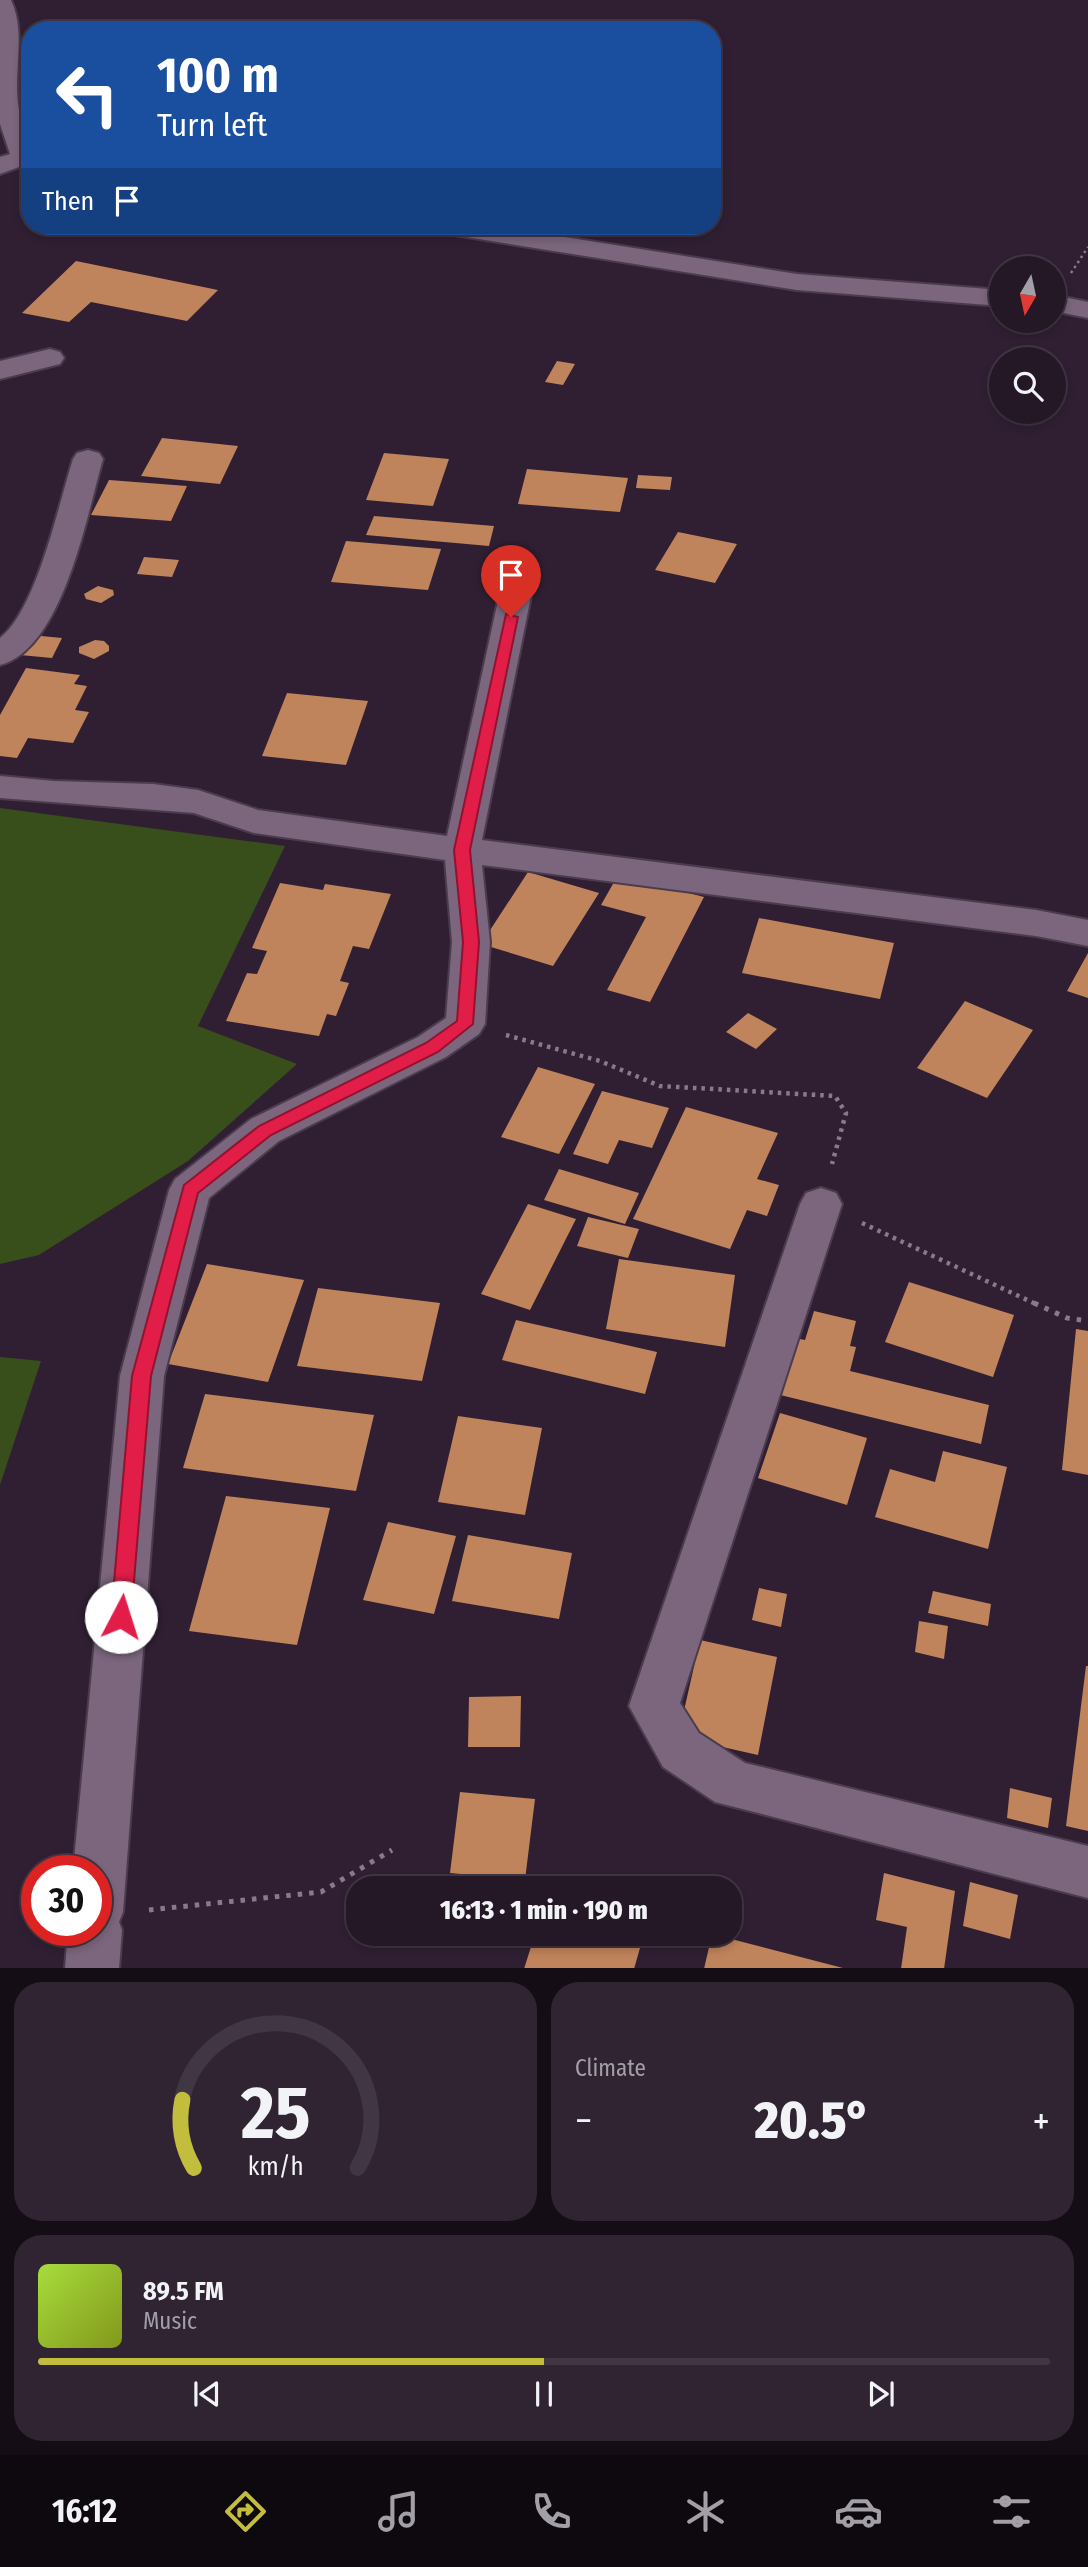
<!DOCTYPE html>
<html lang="en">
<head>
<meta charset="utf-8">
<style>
	:root { --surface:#241726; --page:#302432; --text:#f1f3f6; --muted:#a39fa7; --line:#413643; --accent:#c3bd3e }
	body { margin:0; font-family:"Fira Sans Condensed",sans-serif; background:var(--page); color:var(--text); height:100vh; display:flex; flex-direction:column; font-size:26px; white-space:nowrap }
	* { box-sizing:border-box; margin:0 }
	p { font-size:23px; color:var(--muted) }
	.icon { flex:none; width:38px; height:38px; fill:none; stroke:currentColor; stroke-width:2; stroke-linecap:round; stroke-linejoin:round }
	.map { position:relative; height:1968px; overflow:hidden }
	.panel { display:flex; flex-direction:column; gap:14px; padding:14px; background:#140d15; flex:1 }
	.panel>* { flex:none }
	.hud { position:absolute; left:21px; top:21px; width:700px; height:214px; border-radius:28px; box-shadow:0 4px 10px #0003,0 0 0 2px var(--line); background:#1a4fa0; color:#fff; overflow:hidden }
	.needle { width:46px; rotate:189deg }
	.fabs { position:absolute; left:989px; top:256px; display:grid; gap:14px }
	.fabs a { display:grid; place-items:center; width:77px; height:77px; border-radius:50%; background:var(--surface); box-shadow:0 4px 10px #0003,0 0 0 2px var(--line); font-size:35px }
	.speed { position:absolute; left:21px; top:1855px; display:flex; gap:14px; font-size:35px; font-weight:700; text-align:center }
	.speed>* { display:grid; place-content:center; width:91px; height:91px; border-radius:50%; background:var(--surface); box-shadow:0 4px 10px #0003,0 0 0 2px var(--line); line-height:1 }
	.speed .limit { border:10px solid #d22; background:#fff; color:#111 }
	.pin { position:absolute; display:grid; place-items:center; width:60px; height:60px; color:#fff; margin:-72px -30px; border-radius:50% 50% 50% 0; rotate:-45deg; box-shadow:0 0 7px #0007 }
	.pin .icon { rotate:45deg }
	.me { position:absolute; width:77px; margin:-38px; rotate:5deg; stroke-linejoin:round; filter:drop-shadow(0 0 5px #0008) }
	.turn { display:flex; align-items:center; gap:24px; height:147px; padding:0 21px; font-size:32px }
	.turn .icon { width:91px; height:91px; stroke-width:2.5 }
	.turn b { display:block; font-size:49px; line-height:60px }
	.then { display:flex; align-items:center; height:66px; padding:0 21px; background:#0003; gap:14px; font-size:26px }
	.big { font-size:52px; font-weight:800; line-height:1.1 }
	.panel .widget { flex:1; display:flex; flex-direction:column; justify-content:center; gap:10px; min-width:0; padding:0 24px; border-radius:28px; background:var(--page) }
	.panel .dial { align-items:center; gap:0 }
	.dial svg { height:182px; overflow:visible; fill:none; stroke:var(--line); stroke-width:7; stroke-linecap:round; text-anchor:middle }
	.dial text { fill:var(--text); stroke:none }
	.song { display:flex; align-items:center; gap:21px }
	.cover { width:84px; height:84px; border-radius:10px; background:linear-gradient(135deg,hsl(80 70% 55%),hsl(70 70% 35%)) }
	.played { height:7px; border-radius:4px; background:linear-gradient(90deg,var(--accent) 50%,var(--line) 50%) }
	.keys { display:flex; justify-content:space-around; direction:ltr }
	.heat { display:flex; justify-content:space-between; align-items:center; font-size:38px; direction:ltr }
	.panel .tiles { flex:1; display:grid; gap:14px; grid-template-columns:1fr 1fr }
	.widget:last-child { grid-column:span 2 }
	.trip { position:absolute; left:346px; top:1876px; width:396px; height:70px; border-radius:28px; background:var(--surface); box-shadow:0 4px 10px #0003,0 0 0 2px var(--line); font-weight:800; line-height:70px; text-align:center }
	.menu { display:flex; height:112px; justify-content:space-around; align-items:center; background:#0e090f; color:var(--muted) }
	.menu .icon { width:49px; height:49px }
	.menu .selected { color:var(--accent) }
	.menu b { font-size:32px; color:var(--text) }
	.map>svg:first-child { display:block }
</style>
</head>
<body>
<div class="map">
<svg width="1088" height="1969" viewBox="0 0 1088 1969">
	<rect width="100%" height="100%" fill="#301f33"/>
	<path fill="#384e1b" d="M0,808l285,38 -87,180 99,38 -109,97 -149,94 -39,9z
		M0,1357l41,4 -41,124z"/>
	<path fill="#bf845b" d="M76,261l142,29 -31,31 -96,-19 -22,20 -47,-9z
		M557,361l18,3 -12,21 -18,-3z
		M162,438l76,8 -18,38 -79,-8z
		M384,453l65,6 -16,47 -67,-6z
		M527,469l101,9 -8,34 -102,-8z
		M638,475l34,2 -2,13 -34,-2z
		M109,480l78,6 -16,35 -80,-6z
		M374,516l120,10 -5,20 -123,-11z
		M678,532l59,12 -22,39 -60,-13z
		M346,541l95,8 -13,41 -97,-8z
		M144,557l35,3 -7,17 -35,-3z
		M98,586l15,4 1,5 -13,8 -15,-4 -2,-5z
		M31,635l31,3 -10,20 -32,-3z
		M95,640l9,1 5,5v5l-15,8 -15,-6v-6z
		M26,668l54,7 -6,9 13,2 -12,24 14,2 -16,31 -45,-5 -11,20 -17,-2v-41z
		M287,693l81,8 -22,64 -84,-9z
		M528,872l71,21 -46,73 -72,-22z
		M618,875l86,22 -54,105 -43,-12 39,-73 -45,-12z
		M280,883l43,7 2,-6 66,10 -22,55 -16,-3 -13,35 9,2 -13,33 -9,-2 -8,22 -93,-15 21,-48 10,1 10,-23 -15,-3z
		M759,918l135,25 -14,56 -138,-26z
		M1088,953v45l-21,-7z
		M965,1001l68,29 -46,68 -70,-30z
		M748,1013l29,16 -21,20 -30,-17z
		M538,1067l57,17 -36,70 -58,-17z
		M602,1091l67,17 -17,40 -33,-8 -11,24 -35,-10z
		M686,1107l92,26 -21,46 22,6 -12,31 -20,-6 -17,39 -97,-30z
		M559,1169l80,24 -14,31 -81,-24z
		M528,1204l48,15 -46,91 -49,-16z
		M588,1217l51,12 -11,29 -51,-12z
		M619,1259l116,16 -10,72 -119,-18z
		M207,1264l97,16 -36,102 -100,-18z
		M909,1282l105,33 -21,62 -108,-35z
		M318,1288l122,15 -18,78 -125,-15z
		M814,1311l42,10 -6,25 6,1 -6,24 139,34 -8,39 -213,-52 17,-56 20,4z
		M516,1320l141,32 -12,42 -143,-34z
		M1076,1329l12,2v144l-26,-5z
		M205,1394l169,21 -18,76 -173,-23z
		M780,1413l87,25 -20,67 -89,-27z
		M458,1416l84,12 -17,87 -87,-13z
		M943,1451l64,16 -19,82 -113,-32 15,-48 45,13z
		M226,1496l104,12 -33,137 -108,-14z
		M388,1522l68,14 -22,78 -71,-14z
		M468,1535l104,18 -13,66 -107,-18z
		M759,1588l28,6 -6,33 -29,-7z
		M933,1591l58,13 -3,22 -60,-13z
		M919,1621l29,5 -4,33 -29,-7z
		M700,1640l77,17 -19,98 -80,-18z
		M1086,1666h2v165l-22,-5z
		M521,1696l-1,51h-52l1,-50z
		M1010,1788l42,10 -4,30 -41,-10z
		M460,1792l75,7 -10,81 -75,-7z
		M884,1873l71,18 -11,78h-43l6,-42 -31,-7z
		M970,1882l48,13 -8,44 -47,-13z
		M535,1934h109l-10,35h-110z
		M712,1934l131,34v1h-139z"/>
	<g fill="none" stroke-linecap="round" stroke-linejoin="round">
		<g stroke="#4b3c4d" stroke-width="4">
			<path id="street" d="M0,0h11c16,35 1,73 8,110 5,22 11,27 11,53l-30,11v-17l10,-3 -10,-30z
				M435,226h61l301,48 204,16v16l-204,-16 -349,-56 -9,-2z
				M1054,295l34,7v16l-34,-7z
				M50,349l10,3 4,6 -4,6 -60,15v-18z
				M88,450l11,3 4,6c-16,55 -40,190 -103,206v-27c37,-29 58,-132 73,-179l4,-6z
				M516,581l11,3 5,7 -50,249 554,70 52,10v26l-52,-10 -554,-71 8,77 -5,82 -6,10 -33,23 -167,84 -70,57 -45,178 -41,536 -4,10 3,8 -3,39h-54l3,-39h28v-59h-23l47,-495 49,-186 6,-11 76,-60 167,-82 28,-19 6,-76 -7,-82 -191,-27 -60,-20 -194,-15v-22l54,5 99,3 45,6 60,20 189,26 53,-245 5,-7z
				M821,1188l15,5 6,11 -162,499 19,30 46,30 343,83v52l-373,-96 -52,-35 -34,-61 171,-502 6,-11z"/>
		</g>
		<path stroke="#897a8b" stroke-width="2.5" stroke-dasharray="2.5 3.5" stroke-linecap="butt" d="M1071,273l17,-26"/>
		<path stroke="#897a8b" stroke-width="4.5" stroke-dasharray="3.5 5" stroke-linecap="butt" d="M506,1035l94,26 60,25 175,10 11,17 -14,51
			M862,1223l176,82"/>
		<path stroke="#897a8b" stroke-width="5" stroke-dasharray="4.5 7" stroke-linecap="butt" d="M1034,1303l33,15 21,3
			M149,1910l172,-18 71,-42"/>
		<use href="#street" fill="#7b667d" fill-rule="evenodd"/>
	</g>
	<path fill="#e11d48" stroke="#92132f" stroke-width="2" d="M506,614l12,3 -48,233 9,92 -6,82 -35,28 -167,83 -73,58 -47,183 -20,241 -3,7 -7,2 -7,-2 -3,-7 21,-241 52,-191 75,-59 167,-83 31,-22 6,-79 -9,-92z"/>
</svg>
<div class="fabs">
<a><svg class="needle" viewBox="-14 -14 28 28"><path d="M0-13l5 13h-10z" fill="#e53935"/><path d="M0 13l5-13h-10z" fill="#a39fa7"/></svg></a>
<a><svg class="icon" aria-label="search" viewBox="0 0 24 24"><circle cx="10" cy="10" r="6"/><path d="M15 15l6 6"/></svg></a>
</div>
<div class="speed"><div class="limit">30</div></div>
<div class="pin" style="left:511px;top:617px;background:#d93025"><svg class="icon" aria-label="arrive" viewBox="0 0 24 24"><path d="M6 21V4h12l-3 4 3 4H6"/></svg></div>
<svg class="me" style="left:121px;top:1617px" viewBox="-20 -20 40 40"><circle r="19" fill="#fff"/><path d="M0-13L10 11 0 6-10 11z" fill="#e11d48"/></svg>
<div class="trip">16:13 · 1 min · 190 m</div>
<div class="hud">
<div class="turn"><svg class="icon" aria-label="left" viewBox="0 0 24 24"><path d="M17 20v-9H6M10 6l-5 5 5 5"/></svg><div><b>100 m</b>Turn left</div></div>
<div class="then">Then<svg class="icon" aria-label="arrive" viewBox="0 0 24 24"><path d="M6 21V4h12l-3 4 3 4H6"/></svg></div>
</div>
</div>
<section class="panel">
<div class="tiles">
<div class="widget dial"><svg viewBox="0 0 100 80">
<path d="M14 69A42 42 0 1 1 86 69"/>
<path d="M14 69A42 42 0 0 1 9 39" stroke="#c3bd3e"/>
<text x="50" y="56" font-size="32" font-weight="700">25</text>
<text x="50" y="72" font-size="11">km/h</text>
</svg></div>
<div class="widget"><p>Climate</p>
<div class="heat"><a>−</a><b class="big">20.5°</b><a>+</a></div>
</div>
<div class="widget">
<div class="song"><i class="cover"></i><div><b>89.5 FM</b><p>Music</p></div></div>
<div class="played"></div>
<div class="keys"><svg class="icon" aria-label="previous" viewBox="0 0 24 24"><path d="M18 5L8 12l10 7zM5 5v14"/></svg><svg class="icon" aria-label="pause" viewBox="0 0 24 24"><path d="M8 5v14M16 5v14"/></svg><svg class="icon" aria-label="next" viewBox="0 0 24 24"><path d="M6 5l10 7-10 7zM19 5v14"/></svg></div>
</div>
</div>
</section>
<nav class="menu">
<b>16:12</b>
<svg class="icon selected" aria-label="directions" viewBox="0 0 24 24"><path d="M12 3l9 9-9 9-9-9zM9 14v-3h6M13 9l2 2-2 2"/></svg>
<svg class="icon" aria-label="music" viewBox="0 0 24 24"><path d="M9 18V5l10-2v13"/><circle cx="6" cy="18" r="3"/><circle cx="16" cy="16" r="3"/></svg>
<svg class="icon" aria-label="phone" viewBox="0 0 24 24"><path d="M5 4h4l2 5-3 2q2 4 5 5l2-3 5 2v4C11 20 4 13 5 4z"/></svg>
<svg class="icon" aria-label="climate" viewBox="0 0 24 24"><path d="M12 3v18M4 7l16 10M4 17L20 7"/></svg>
<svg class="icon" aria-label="car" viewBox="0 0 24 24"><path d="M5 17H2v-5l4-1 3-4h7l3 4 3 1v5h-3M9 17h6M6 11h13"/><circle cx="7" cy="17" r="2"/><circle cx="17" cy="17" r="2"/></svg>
<svg class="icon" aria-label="filters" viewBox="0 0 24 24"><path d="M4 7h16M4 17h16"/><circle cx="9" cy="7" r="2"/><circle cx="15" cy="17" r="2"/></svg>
</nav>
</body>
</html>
